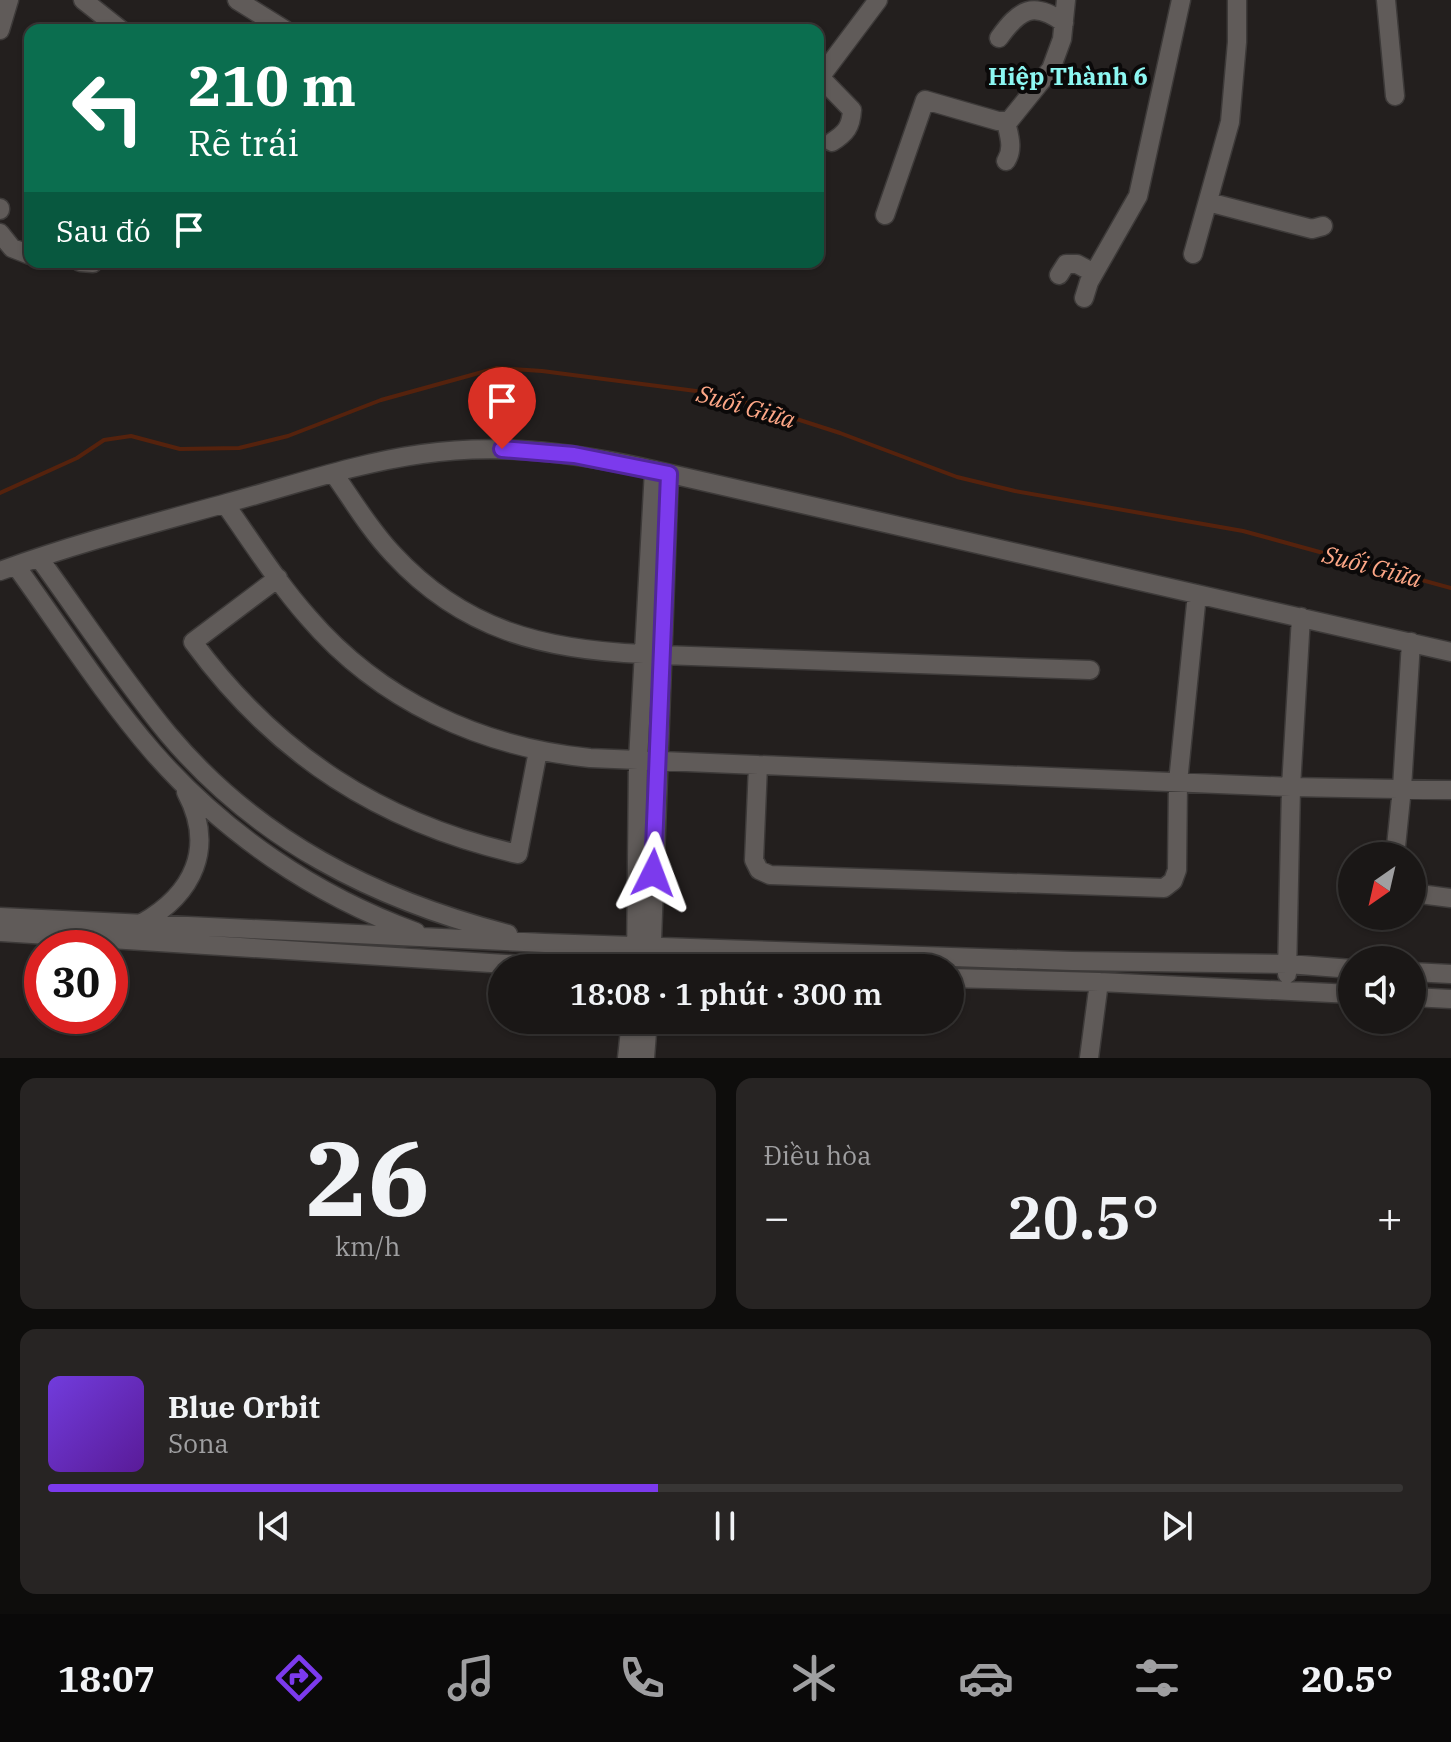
<!DOCTYPE html>
<html lang="vi">
<head>
<meta charset="utf-8">
<style>
	:root { --surface:#1a1716; --page:#272423; --text:#f1f3f6; --muted:#9f9fa1; --line:#383635; --accent:#7c3aed }
	body { margin:0; font-family:"IBM Plex Serif",serif; background:var(--page); color:var(--text); height:100vh; display:flex; flex-direction:column; font-size:30px; white-space:nowrap }
	* { box-sizing:border-box; margin:0 }
	p { font-size:26px; color:var(--muted) }
	.icon { flex:none; width:44px; height:44px; fill:none; stroke:currentColor; stroke-width:2; stroke-linecap:round; stroke-linejoin:round }
	.map { position:relative; height:1058px; overflow:hidden }
	.drawer { display:flex; flex-direction:column; gap:20px; padding:20px; background:#0e0d0c; flex:1 }
	.drawer>* { flex:none }
	.guide { position:absolute; left:24px; top:24px; width:800px; height:244px; border-radius:16px; box-shadow:0 2px 6px #0004,0 0 0 2px var(--line); background:#0b6e4f; color:#fff; overflow:hidden }
	.needle { width:52px; rotate:214deg }
	.fabs { position:absolute; left:1338px; top:842px; display:grid; gap:16px }
	.fabs a { display:grid; place-items:center; width:88px; height:88px; border-radius:50%; background:var(--surface); box-shadow:0 2px 6px #0004,0 0 0 2px var(--line); font-size:40px }
	.speed { position:absolute; left:24px; top:930px; display:flex; gap:16px; font-size:40px; font-weight:700; text-align:center }
	.speed>* { display:grid; place-content:center; width:104px; height:104px; border-radius:50%; background:var(--surface); box-shadow:0 2px 6px #0004,0 0 0 2px var(--line); line-height:1 }
	.speed .limit { border:12px solid #d22; background:#fff; color:#111 }
	.pin { position:absolute; display:grid; place-items:center; width:68px; height:68px; color:#fff; margin:-82px -34px; border-radius:50% 50% 50% 0; rotate:-45deg; box-shadow:0 0 8px #0007 }
	.pin .icon { rotate:45deg }
	.me { position:absolute; width:88px; margin:-44px; rotate:3deg; stroke-linejoin:round; filter:drop-shadow(0 0 6px #0008) }
	.turn { display:flex; align-items:center; gap:28px; height:168px; padding:0 32px; font-size:36px }
	.turn .icon { width:104px; height:104px; stroke-width:2.5 }
	.turn b { display:block; font-size:56px; line-height:68px }
	.then { display:flex; align-items:center; height:76px; padding:0 32px; background:#0003; gap:16px; font-size:30px }
	.big { font-size:60px; font-weight:600; line-height:1.1 }
	.drawer .widget { flex:1; display:flex; flex-direction:column; justify-content:center; gap:12px; min-width:0; padding:0 28px; border-radius:16px; background:var(--page) }
	.drawer .dial { align-items:center; gap:0 }
	.dial b { font-size:104px; line-height:1 }
	.song { display:flex; align-items:center; gap:24px }
	.cover { width:96px; height:96px; border-radius:12px; background:linear-gradient(135deg,hsl(260 70% 55%),hsl(270 70% 35%)) }
	.played { height:8px; border-radius:4px; background:linear-gradient(90deg,var(--accent) 45%,var(--line) 45%) }
	.keys { display:flex; justify-content:space-around; direction:ltr }
	.heat { display:flex; justify-content:space-between; align-items:center; font-size:44px; direction:ltr }
	.drawer .tiles { flex:1; display:grid; gap:20px; grid-template-columns:1fr 1fr }
	.widget:last-child { grid-column:span 2 }
	.trip { position:absolute; left:488px; top:954px; width:476px; height:80px; border-radius:40px; background:var(--surface); box-shadow:0 2px 6px #0004,0 0 0 2px var(--line); font-weight:600; line-height:80px; text-align:center }
	.dock { display:flex; height:128px; justify-content:space-around; align-items:center; background:#0a0909; color:var(--muted) }
	.dock .icon { width:56px; height:56px }
	.dock .selected { color:var(--accent) }
	.dock b { font-size:36px; color:var(--text) }
	.map>svg:first-child { display:block }
</style>
</head>
<body>
<div class="map">
<svg width="1451" height="1058" viewBox="0 0 1451 1058">
	<rect width="100%" height="100%" fill="#231f1e"/>
	<g fill="none" stroke-linecap="round" stroke-linejoin="round">
		<path stroke="#55220d" stroke-width="4" d="M0,493l77,-35 27,-18 27,-4 49,13 59,-1 49,-12 93,-36 116,-32 45,3 177,23 121,39 117,44 58,14 228,40 208,57"/>
		<g stroke="#3d3a39" stroke-width="21">
			<path id="minor" d="M83,0l38,30
				M237,0l48,30
				M1386,0l9,96
				M0,30l9,-30
				M999,38c20,-28 34,-38 65,-15
				M820,77l32,33c-1,17 -6,23 -20,32
				M818,80l60,-80
				M1006,122c3,13 8,27 0,39
				M1208,202l104,27 11,-3
				M0,208v2
				M885,215l40,-115 73,21h11l42,-52 11,-30 4,-39
				M0,233l12,15 18,7
				M1193,254l37,-132 7,-80v-42
				M80,262l13,1
				M1059,275l7,-11h11l17,9
				M1084,298l5,-16 49,-86 43,-196
				M334,474c19,27 36,56 59,80 70,76 151,96 251,100
				M225,504c27,38 52,78 83,113 72,84 173,130 282,141l701,29 160,3
				M39,558c42,58 83,120 129,176 90,107 206,165 340,200
				M16,566c45,62 87,128 137,186 71,81 161,143 263,180
				M0,571c74,-27 151,-47 227,-68 64,-17 129,-40 195,-49 73,-11 146,-2 218,13l811,185
				M278,578l-85,64c83,113 188,181 325,212l20,-103
				M662,655l428,15
				M758,765l-4,95 5,10 11,5 394,13 9,-7 4,-11 1,-88 19,-188
				M1395,856l7,-68 9,-146
				M1412,893l39,5
				M0,917l545,26 527,18 216,3 64,5
				M142,923c51,-29 74,-75 44,-131
				M0,932l571,36
				M636,968l2,-208 16,-290
				M651,968l18,-494
				M1412,972l39,2
				M1287,974l4,-187 10,-170
				M950,978l149,4 253,12
				M1412,997l39,2
				M627,1058l4,-38
				M645,1058l3,-38
				M1089,1058l10,-76"/>
		</g>
		<use href="#minor" stroke="#605b59" stroke-width="18"/>
	</g>
	<g fill="none" stroke-linecap="round" stroke-linejoin="round">
		<g stroke="#51269a" stroke-width="20">
			<path id="route" d="M502,449l72,6 95,19 -16,399"/>
		</g>
		<use href="#route" stroke="#7c3aed" stroke-width="14"/>
	</g>
	<g text-anchor="middle" stroke-width="8" stroke-linejoin="round" paint-order="stroke">
		<g font-size="24" font-weight="bold" fill="#8cf7f2" stroke="#0b0909">
			<text x="1068" y="85">Hiệp Thành 6</text>
		</g>
		<g font-size="24" font-style="italic" fill="#fea787" stroke="#0b0909">
			<text transform="translate(746 407) rotate(16)" y="8">Suối Giữa</text>
			<text transform="translate(1372 567) rotate(15)" y="8">Suối Giữa</text>
		</g>
	</g>
</svg>
<div class="fabs">
<a><svg class="needle" viewBox="-14 -14 28 28"><path d="M0-13l5 13h-10z" fill="#e53935"/><path d="M0 13l5-13h-10z" fill="#9f9fa1"/></svg></a>
<a><svg class="icon" aria-label="sound" viewBox="0 0 24 24"><path d="M4 9h4l5-4v14l-5-4H4zM17 9q2 3 0 6"/></svg></a>
</div>
<div class="speed"><div class="limit">30</div></div>
<div class="pin" style="left:502px;top:449px;background:#d93025"><svg class="icon" aria-label="arrive" viewBox="0 0 24 24"><path d="M6 21V4h12l-3 4 3 4H6"/></svg></div>
<svg class="me" style="left:653px;top:873px" viewBox="-20 -20 40 40"><path d="M0-17L14 15 0 8-14 15z" fill="#7c3aed" stroke="#fff" stroke-width="4"/></svg>
<div class="trip">18:08 · 1 phút · 300 m</div>
<div class="guide">
<div class="turn"><svg class="icon" aria-label="left" viewBox="0 0 24 24"><path d="M17 20v-9H6M10 6l-5 5 5 5"/></svg><div><b>210 m</b>Rẽ trái</div></div>
<div class="then">Sau đó<svg class="icon" aria-label="arrive" viewBox="0 0 24 24"><path d="M6 21V4h12l-3 4 3 4H6"/></svg></div>
</div>
</div>
<section class="drawer">
<div class="tiles">
<div class="widget dial"><b>26</b><p>km/h</p></div>
<div class="widget"><p>Điều hòa</p>
<div class="heat"><a>−</a><b class="big">20.5°</b><a>+</a></div>
</div>
<div class="widget">
<div class="song"><i class="cover"></i><div><b>Blue Orbit</b><p>Sona</p></div></div>
<div class="played"></div>
<div class="keys"><svg class="icon" aria-label="previous" viewBox="0 0 24 24"><path d="M18 5L8 12l10 7zM5 5v14"/></svg><svg class="icon" aria-label="pause" viewBox="0 0 24 24"><path d="M8 5v14M16 5v14"/></svg><svg class="icon" aria-label="next" viewBox="0 0 24 24"><path d="M6 5l10 7-10 7zM19 5v14"/></svg></div>
</div>
</div>
</section>
<nav class="dock">
<b>18:07</b>
<svg class="icon selected" aria-label="directions" viewBox="0 0 24 24"><path d="M12 3l9 9-9 9-9-9zM9 14v-3h6M13 9l2 2-2 2"/></svg>
<svg class="icon" aria-label="music" viewBox="0 0 24 24"><path d="M9 18V5l10-2v13"/><circle cx="6" cy="18" r="3"/><circle cx="16" cy="16" r="3"/></svg>
<svg class="icon" aria-label="phone" viewBox="0 0 24 24"><path d="M5 4h4l2 5-3 2q2 4 5 5l2-3 5 2v4C11 20 4 13 5 4z"/></svg>
<svg class="icon" aria-label="climate" viewBox="0 0 24 24"><path d="M12 3v18M4 7l16 10M4 17L20 7"/></svg>
<svg class="icon" aria-label="car" viewBox="0 0 24 24"><path d="M5 17H2v-5l4-1 3-4h7l3 4 3 1v5h-3M9 17h6M6 11h13"/><circle cx="7" cy="17" r="2"/><circle cx="17" cy="17" r="2"/></svg>
<svg class="icon" aria-label="filters" viewBox="0 0 24 24"><path d="M4 7h16M4 17h16"/><circle cx="9" cy="7" r="2"/><circle cx="15" cy="17" r="2"/></svg>
<b>20.5°</b>
</nav>
</body>
</html>
